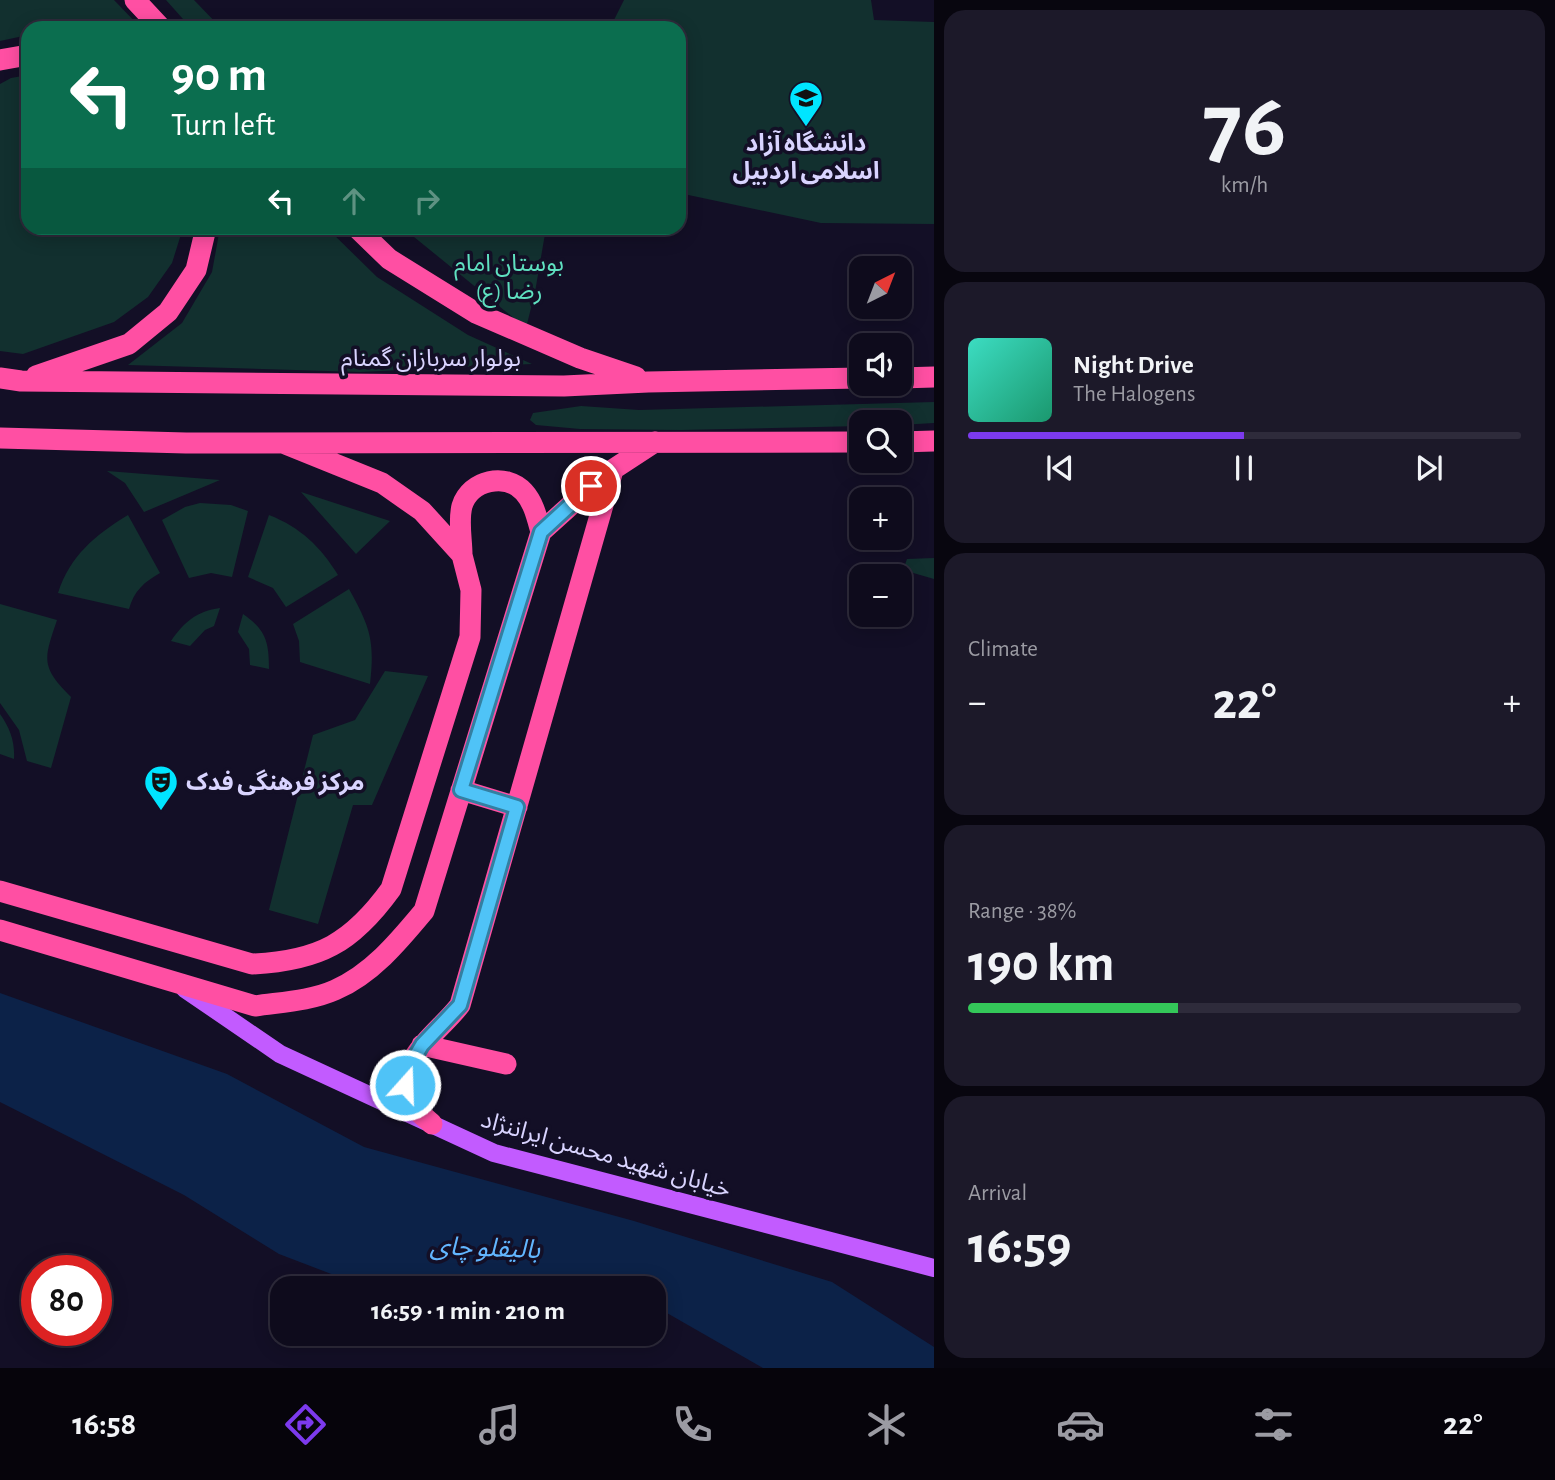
<!DOCTYPE html>
<html lang="en">
<head>
<meta charset="utf-8">
<style>
	:root { --surface:#0e0b1c; --page:#1c1929; --text:#f1f3f6; --muted:#9b9ba3; --line:#2e2b3b; --accent:#7c3aed }
	body { margin:0; font-family:"Alegreya Sans","Noto Sans Arabic",sans-serif; background:var(--page); color:var(--text); height:100vh; display:flex; flex-direction:column; font-size:26px; white-space:nowrap }
	* { box-sizing:border-box; margin:0 }
	p { font-size:23px; color:var(--muted) }
	.icon { flex:none; width:38px; height:38px; fill:none; stroke:currentColor; stroke-width:2; stroke-linecap:round; stroke-linejoin:round }
	.map { position:relative; flex:1; overflow:hidden }
	.details { display:flex; flex-direction:column; gap:10px; padding:10px; background:#08060f; width:621px }
	.details>* { flex:none }
	.hud { position:absolute; left:21px; top:21px; width:665px; height:214px; border-radius:21px; box-shadow:0 4px 18px #0003,0 0 0 2px var(--line); background:#0b6e4f; color:#fff; overflow:hidden }
	.needle { width:46px; rotate:42deg }
	.controls { position:absolute; left:849px; top:256px; display:grid; gap:14px }
	.controls a { display:grid; place-items:center; width:63px; height:63px; border-radius:14px; background:var(--surface); box-shadow:0 4px 18px #0003,0 0 0 2px var(--line); font-size:35px }
	.speed { position:absolute; left:21px; top:1255px; display:flex; gap:14px; font-size:35px; font-weight:700; text-align:center }
	.speed>* { display:grid; place-content:center; width:91px; height:91px; border-radius:50%; background:var(--surface); box-shadow:0 4px 18px #0003,0 0 0 2px var(--line); line-height:1 }
	.speed .limit { border:10px solid #d22; background:#fff; color:#111 }
	.pin { position:absolute; display:grid; place-items:center; width:60px; height:60px; color:#fff; margin:-30px; border:4px solid #fff; border-radius:50%; box-shadow:0 2px 7px #0007 }
	.me { position:absolute; width:77px; margin:-38px; rotate:20deg; stroke-linejoin:round; filter:drop-shadow(0 0 5px #0008) }
	.turn { display:flex; align-items:center; gap:24px; height:147px; padding:0 35px; font-size:32px }
	.turn .icon { width:91px; height:91px; stroke-width:2.5 }
	.turn b { display:block; font-size:49px; line-height:60px }
	.lanes { display:flex; align-items:center; height:66px; padding:0 35px; background:#0003; justify-content:center; gap:35px; direction:ltr }
	.lanes .off { opacity:.35 }
	.big { font-size:52px; font-weight:700; line-height:1.1 }
	.details .tile { flex:1; display:flex; flex-direction:column; justify-content:center; gap:10px; min-width:0; padding:0 24px; border-radius:21px; background:var(--page) }
	.details .dial { align-items:center; gap:0 }
	.dial b { font-size:91px; line-height:1 }
	.song { display:flex; align-items:center; gap:21px }
	.cover { width:84px; height:84px; border-radius:10px; background:linear-gradient(135deg,hsl(170 70% 55%),hsl(160 70% 35%)) }
	.played { height:7px; border-radius:4px; background:linear-gradient(90deg,var(--accent) 50%,var(--line) 50%) }
	.keys { display:flex; justify-content:space-around; direction:ltr }
	.heat { display:flex; justify-content:space-between; align-items:center; font-size:38px; direction:ltr }
	.charge { height:10px; border-radius:5px; background:linear-gradient(90deg,#34c759 38%,var(--line) 0) }
	.trip { position:absolute; left:270px; top:1276px; width:396px; height:70px; border-radius:21px; background:var(--surface); box-shadow:0 4px 18px #0003,0 0 0 2px var(--line); font-weight:700; line-height:70px; text-align:center }
	.tabs { display:flex; height:112px; justify-content:space-around; align-items:center; background:#06040b; color:var(--muted) }
	.tabs .icon { width:49px; height:49px }
	.tabs .active { color:var(--accent) }
	.tabs b { font-size:32px; color:var(--text) }
	main { display:flex; flex:1; min-height:0 }
	.map>svg:first-child { display:block }
</style>
</head>
<body>
<main>
<div class="map">
<svg width="934" height="1368" viewBox="0 0 934 1368">
	<rect width="100%" height="100%" fill="#130f26"/>
	<path fill="#12302f" d="M0,0h114l27,28h-113v7l-28,6z
		M166,0h28l27,28h-30z
		M624,0h247l3,20 60,2v202l-113,-1 -142,-30v-165h-69z
		M28,75v153h155l-11,35 -24,34 -34,25 -91,32 -23,-3v-267l11,-6z
		M220,228h107l50,49 91,58 64,29 -172,8 -232,-7 54,-42 30,-51z
		M403,228h143l-11,64 -9,36z
		M934,402v21l-34,2v-3h-39v4l-180,4 -101,-1 -44,-4 -6,-5 3,-7 48,-7 58,4z
		M107,471l113,9 -76,32 -19,-29z
		M301,492l89,29 -34,33z
		M200,503l31,2 17,6 -16,66 -21,-4 -22,5 -27,-58 23,-13z
		M128,515l32,58c-16,9 -26,18 -31,36l-71,-16c12,-37 37,-58 70,-78z
		M269,515c31,12 52,32 69,60l-52,32 -13,-19 -25,-11z
		M934,558v21l-31,-9 4,-11z
		M349,589c21,38 26,51 21,95l-70,-22 -1,-21 -6,-17z
		M0,604l57,16c-13,39 -17,46 14,77l-20,71 -24,-7 -8,-31 -19,-27z
		M220,608l-6,18 -9,4 -15,16 -19,-5c13,-19 26,-30 49,-33z
		M243,614c23,16 26,28 26,55l-19,-4 -1,-16 -11,-17z
		M385,671l43,5 -56,129h-19l-35,119 -49,-14 44,-175 42,-15z
		M0,714c10,14 15,28 14,45l-14,-5z"/>
	<path fill="#0c2248" d="M0,993l227,81 137,73 270,74 198,61 102,65v21h-171l-110,-63v-17h-56l-35,-9 -194,9 -89,-34 -95,-59 -184,-93z"/>
	<g fill="none" stroke-linecap="round" stroke-linejoin="round">
		<path stroke="#c25bff" stroke-width="18" d="M185,989l95,65 214,99 440,115"/>
		<path stroke="#ff4fa3" stroke-width="21" d="M135,0l26,28
			M0,60l28,-5
			M357,228l32,31 87,54 104,45 56,19
			M36,376l93,-32 39,-32 28,-42 10,-42
			M0,378l21,3 543,5 84,-4 213,-4
			M900,378l34,-1
			M0,438l186,5 675,-1
			M900,442l34,-1
			M462,555c0,-15 -4,-34 0,-49 8,-26 44,-34 62,-14 10,11 13,26 17,40
			M461,790l56,17
			M0,891l252,73c67,-3 100,-21 139,-75l79,-252 1,-47 -9,-35 -40,-44 -40,-28 -99,-40
			M0,930l255,76c27,-4 55,-5 80,-16 37,-16 64,-49 89,-79l117,-379 62,-56 52,-34
			M422,1045l84,19
			M432,1124c-6,-6 -15,-12 -20,-19 -25,-40 28,-73 48,-100l153,-535"/>
	</g>
	<g fill="none" stroke-linecap="round" stroke-linejoin="round">
		<g stroke="#337fa1" stroke-width="18">
			<path id="route" d="M405,1085l4,-18 13,-22 38,-40 57,-198 -56,-17 80,-258 50,-46"/>
		</g>
		<use href="#route" stroke="#4fc3f7" stroke-width="12"/>
	</g>
	<defs>
		<g id="university-pin" transform="scale(1.75)"><path d="M0 17L-7.5 6A9.5 9.5 0 1 1 7.5 6Z" fill="#00e5ff" stroke="#130f26"/><path d="M0-5L7-2L0 1L-7-2ZM-4 1L0 2.5L4 1V4Q0 6-4 4Z" fill="#111"/></g>
		<g id="theatre-pin" transform="scale(1.75)"><path d="M0 17L-7.5 6A9.5 9.5 0 1 1 7.5 6Z" fill="#00e5ff" stroke="#130f26"/><path d="M-5-5.5Q0-4 5-5.5V0Q5 5 0 6Q-5 5-5 0ZM-3.3-2.5H-1v1.5H-3.3ZM1-2.5H3.3v1.5H1ZM-2.8 1Q0 5.5 2.8 1Z" fill="#111"/></g>
	</defs>
	<g fill-rule="evenodd">
		<use href="#university-pin" x="806" y="98"/>
		<use href="#theatre-pin" x="161" y="782"/>
	</g>
	<g text-anchor="middle" stroke-width="7" stroke-linejoin="round" paint-order="stroke">
		<g font-size="24" font-weight="bold" fill="#d9d4ff" stroke="#130f26">
			<text x="806" y="151">دانشگاه آزاد<tspan x="806" dy="28">اسلامی اردبیل</tspan></text>
			<text x="186" y="790" text-anchor="start">مرکز فرهنگی فدک</text>
		</g>
		<g font-size="24" fill="#5fe0c0" stroke="#130f26">
			<text x="509" y="271">بوستان امام<tspan x="509" dy="28">رضا (ع)</tspan></text>
		</g>
		<g font-size="24" fill="#d9d4ff" stroke="#130f26">
			<text x="431" y="366">بولوار سربازان گمنام</text>
			<text transform="translate(606 1154) rotate(16)" y="8">خیابان شهید محسن ایراننژاد</text>
		</g>
		<g font-size="26" font-style="italic" fill="#62b6ff" stroke="#130f26">
			<text transform="translate(485 1247) rotate(2)" y="9">بالیقلو چای</text>
		</g>
	</g>
</svg>
<div class="controls">
<a><svg class="needle" viewBox="-14 -14 28 28"><path d="M0-13l5 13h-10z" fill="#e53935"/><path d="M0 13l5-13h-10z" fill="#9b9ba3"/></svg></a>
<a><svg class="icon" aria-label="sound" viewBox="0 0 24 24"><path d="M4 9h4l5-4v14l-5-4H4zM17 9q2 3 0 6"/></svg></a>
<a><svg class="icon" aria-label="search" viewBox="0 0 24 24"><circle cx="10" cy="10" r="6"/><path d="M15 15l6 6"/></svg></a>
<a>+</a>
<a>−</a>
</div>
<div class="speed"><div class="limit">80</div></div>
<div class="pin" style="left:591px;top:486px;background:#d93025"><svg class="icon" aria-label="arrive" viewBox="0 0 24 24"><path d="M6 21V4h12l-3 4 3 4H6"/></svg></div>
<svg class="me" style="left:405px;top:1085px" viewBox="-20 -20 40 40"><circle r="17" fill="#4fc3f7" stroke="#fff" stroke-width="3"/><path d="M0-11L8 9 0 5-8 9z" fill="#fff"/></svg>
<div class="trip">16:59 · 1 min · 210 m</div>
<div class="hud">
<div class="turn"><svg class="icon" aria-label="left" viewBox="0 0 24 24"><path d="M17 20v-9H6M10 6l-5 5 5 5"/></svg><div><b>90 m</b>Turn left</div></div>
<div class="lanes"><svg class="icon" aria-label="left" viewBox="0 0 24 24"><path d="M17 20v-9H6M10 6l-5 5 5 5"/></svg><svg class="icon off" aria-label="ahead" viewBox="0 0 24 24"><path d="M12 20V5M6 11l6-6 6 6"/></svg><svg class="icon off" aria-label="right" viewBox="0 0 24 24"><path d="M7 20v-9h11M14 6l5 5-5 5"/></svg></div>
</div>
</div>
<section class="details">
<div class="tile dial"><b>76</b><p>km/h</p></div>
<div class="tile">
<div class="song"><i class="cover"></i><div><b>Night Drive</b><p>The Halogens</p></div></div>
<div class="played"></div>
<div class="keys"><svg class="icon" aria-label="previous" viewBox="0 0 24 24"><path d="M18 5L8 12l10 7zM5 5v14"/></svg><svg class="icon" aria-label="pause" viewBox="0 0 24 24"><path d="M8 5v14M16 5v14"/></svg><svg class="icon" aria-label="next" viewBox="0 0 24 24"><path d="M6 5l10 7-10 7zM19 5v14"/></svg></div>
</div>
<div class="tile"><p>Climate</p>
<div class="heat"><a>−</a><b class="big">22°</b><a>+</a></div>
</div>
<div class="tile"><p>Range · 38%</p><b class="big">190 km</b><div class="charge"></div></div>
<div class="tile"><p>Arrival</p><b class="big">16:59</b></div>
</section>
</main>
<nav class="tabs">
<b>16:58</b>
<svg class="icon active" aria-label="directions" viewBox="0 0 24 24"><path d="M12 3l9 9-9 9-9-9zM9 14v-3h6M13 9l2 2-2 2"/></svg>
<svg class="icon" aria-label="music" viewBox="0 0 24 24"><path d="M9 18V5l10-2v13"/><circle cx="6" cy="18" r="3"/><circle cx="16" cy="16" r="3"/></svg>
<svg class="icon" aria-label="phone" viewBox="0 0 24 24"><path d="M5 4h4l2 5-3 2q2 4 5 5l2-3 5 2v4C11 20 4 13 5 4z"/></svg>
<svg class="icon" aria-label="climate" viewBox="0 0 24 24"><path d="M12 3v18M4 7l16 10M4 17L20 7"/></svg>
<svg class="icon" aria-label="car" viewBox="0 0 24 24"><path d="M5 17H2v-5l4-1 3-4h7l3 4 3 1v5h-3M9 17h6M6 11h13"/><circle cx="7" cy="17" r="2"/><circle cx="17" cy="17" r="2"/></svg>
<svg class="icon" aria-label="filters" viewBox="0 0 24 24"><path d="M4 7h16M4 17h16"/><circle cx="9" cy="7" r="2"/><circle cx="15" cy="17" r="2"/></svg>
<b>22°</b>
</nav>
</body>
</html>
